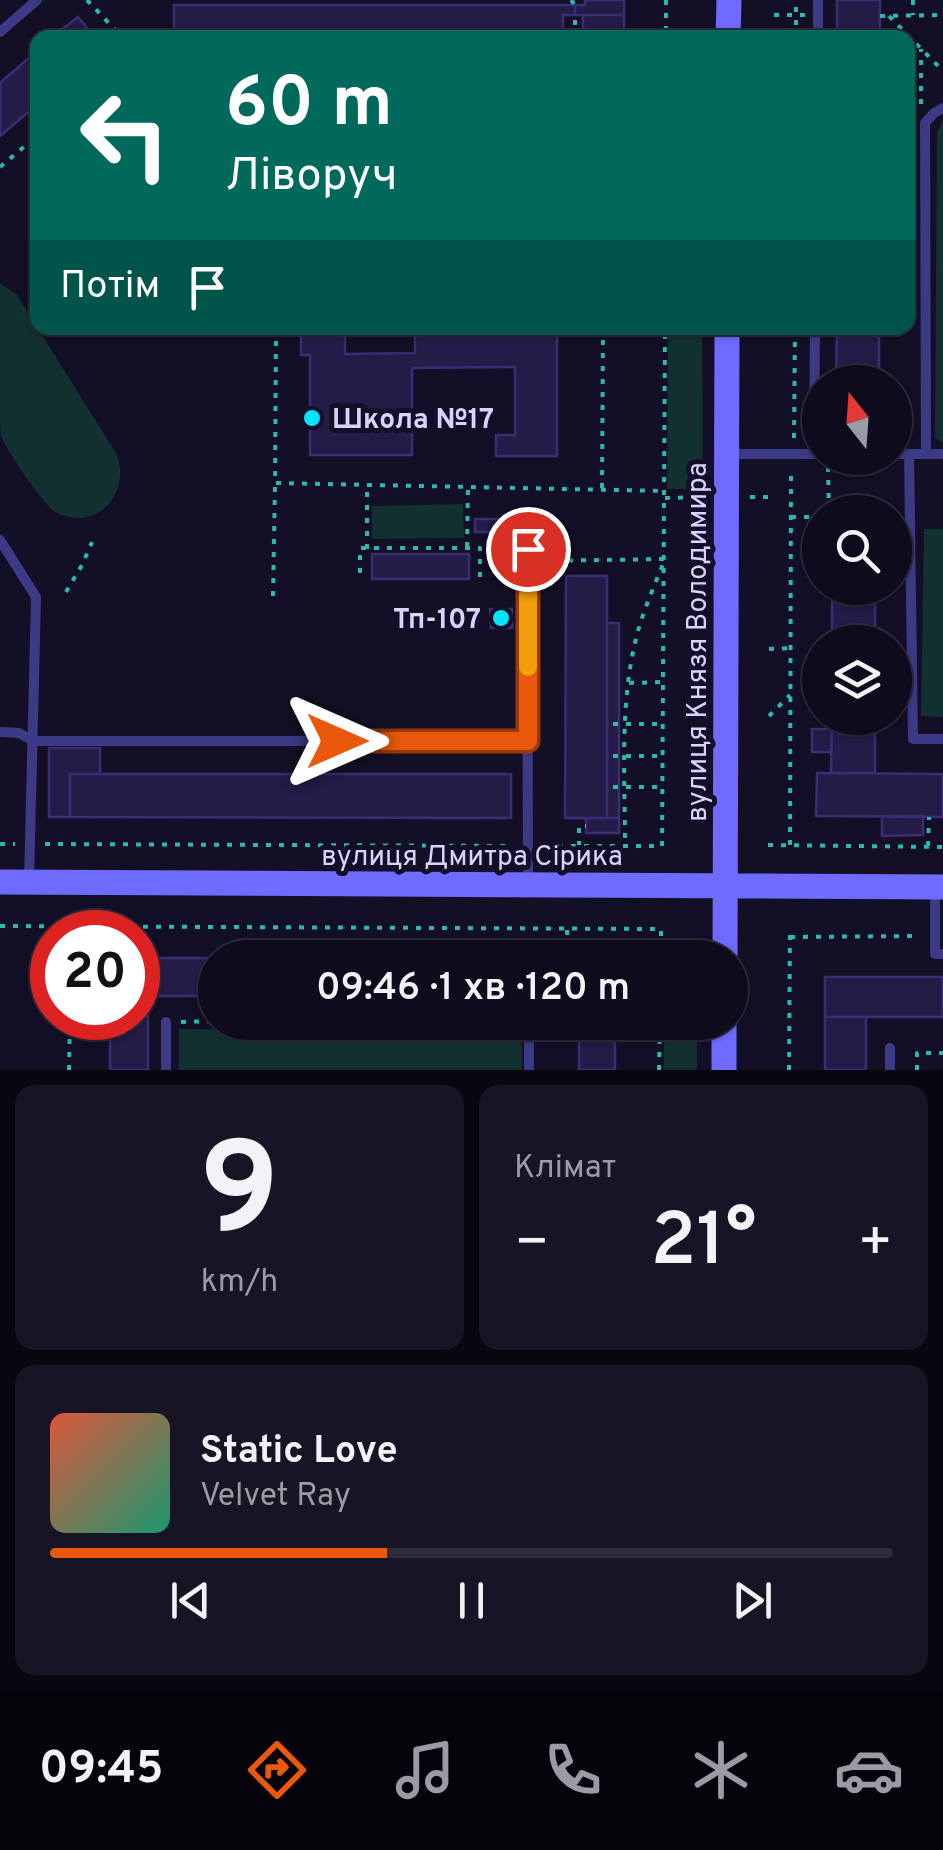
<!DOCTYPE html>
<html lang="uk">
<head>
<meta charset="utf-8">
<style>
	:root { --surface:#0e0b1c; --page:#171425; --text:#f1f3f6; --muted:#9b9ba3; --line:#2e2b3b; --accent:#ea580c }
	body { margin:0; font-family:Overpass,sans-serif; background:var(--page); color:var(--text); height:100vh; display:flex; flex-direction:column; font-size:38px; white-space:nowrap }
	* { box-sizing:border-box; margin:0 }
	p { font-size:32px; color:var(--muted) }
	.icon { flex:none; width:55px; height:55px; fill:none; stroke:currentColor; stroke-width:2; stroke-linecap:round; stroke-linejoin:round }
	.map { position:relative; height:1070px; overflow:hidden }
	.sheet { display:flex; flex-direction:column; gap:15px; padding:15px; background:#08060f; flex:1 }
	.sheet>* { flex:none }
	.hud { position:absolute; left:30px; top:30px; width:885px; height:305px; border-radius:20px; box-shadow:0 2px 8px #0004,0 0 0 2px var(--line); background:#00695c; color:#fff; overflow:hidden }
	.needle { width:65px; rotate:343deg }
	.tools { position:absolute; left:802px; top:365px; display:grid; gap:20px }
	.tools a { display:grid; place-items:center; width:110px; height:110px; border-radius:50%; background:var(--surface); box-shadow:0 2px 8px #0004,0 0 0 2px var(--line); font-size:50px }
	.speed { position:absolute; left:30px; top:910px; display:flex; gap:20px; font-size:50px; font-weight:700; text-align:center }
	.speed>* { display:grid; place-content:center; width:130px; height:130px; border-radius:50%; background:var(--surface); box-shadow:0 2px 8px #0004,0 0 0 2px var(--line); line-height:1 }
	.speed .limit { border:15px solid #d22; background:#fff; color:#111 }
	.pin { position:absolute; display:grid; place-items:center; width:85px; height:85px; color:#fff; margin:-42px; border:5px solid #fff; border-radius:50%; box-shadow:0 2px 10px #0007 }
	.me { position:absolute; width:110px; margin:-55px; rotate:90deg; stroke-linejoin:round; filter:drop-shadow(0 0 8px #0008) }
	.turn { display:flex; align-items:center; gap:35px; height:210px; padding:0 30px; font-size:45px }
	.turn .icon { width:130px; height:130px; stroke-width:2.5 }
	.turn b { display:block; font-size:70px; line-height:85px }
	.then { display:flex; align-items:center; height:95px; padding:0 30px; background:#0003; gap:20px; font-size:38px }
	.big { font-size:75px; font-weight:600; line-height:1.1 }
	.sheet .card { flex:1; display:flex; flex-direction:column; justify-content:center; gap:15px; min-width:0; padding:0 35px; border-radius:20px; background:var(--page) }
	.sheet .dial { align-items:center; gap:0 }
	.dial b { font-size:130px; line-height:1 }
	.song { display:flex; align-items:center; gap:30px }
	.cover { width:120px; height:120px; border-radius:15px; background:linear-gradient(135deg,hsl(10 70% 55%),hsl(160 70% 35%)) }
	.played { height:10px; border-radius:5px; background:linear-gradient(90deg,var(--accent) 40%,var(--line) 40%) }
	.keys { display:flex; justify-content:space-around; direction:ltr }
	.heat { display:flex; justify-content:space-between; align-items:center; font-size:55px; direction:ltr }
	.sheet .tiles { flex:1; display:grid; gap:15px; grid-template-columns:1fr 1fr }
	.card:last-child { grid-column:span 2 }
	.trip { position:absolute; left:198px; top:940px; width:550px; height:100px; border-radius:50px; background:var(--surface); box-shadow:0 2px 8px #0004,0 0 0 2px var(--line); font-weight:600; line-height:100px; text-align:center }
	.dock { display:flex; height:160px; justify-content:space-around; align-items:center; background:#06040b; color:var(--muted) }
	.dock .icon { width:70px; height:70px }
	.dock .on { color:var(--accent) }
	.dock b { font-size:45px; color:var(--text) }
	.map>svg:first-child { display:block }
</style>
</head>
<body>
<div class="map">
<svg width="943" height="1070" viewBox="0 0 943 1070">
	<rect width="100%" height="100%" fill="#130f26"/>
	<path fill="#12302f" d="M943,120v323l-8,-5 2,-305z
		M0,283l17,12 99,158c17,40 -21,82 -62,58 -12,-8 -47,-60 -53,-75 -1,-10 -1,-26 -1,-38 0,-38 0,-76 0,-115z
		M668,328h34l1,161h-36z
		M463,504l1,34 -92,1v-33z
		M924,529h19v188l-22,-1z
		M664,1023h33v47h-33z
		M179,1029l343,2v39h-343z"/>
	<path fill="#241b47" stroke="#3b2d73" stroke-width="2.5" d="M585,0h39v15h-49v-10h10z
		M837,0h43v38h-43z
		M174,5h401v10h-12v23h-389z
		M583,15h41v23h-41z
		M78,17l17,21h-42l3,-4z
		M38,50v54l-38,32v-53z
		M301,328h44v26l70,-1v-25h42v6h56v-6h44v128h-61v-21h19v-68l-103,1v87h-102v-100h-9z
		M837,328h42v54h-43z
		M475,519h33l1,13h-34z
		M372,554h97v25h-97z
		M566,576h41v242h-42z
		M832,588h43v54h-43z
		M490,609h22v19h-21z
		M607,623h12v195h-12z
		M832,718h43v55h-44z
		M812,729h20l-1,23h-19z
		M49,748h51v26h-30v43h-21z
		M817,773l126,1v43l-127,-1z
		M70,774h441v44l-441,-1z
		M923,816v19l-41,1v-19z
		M586,818h33v15h-33z
		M148,958h67v38h-67z
		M825,977h118v40h-118z
		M138,996h10v74h-38v-52h28z
		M825,1017h41v53h-41z
		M579,1022h36v48h-36z"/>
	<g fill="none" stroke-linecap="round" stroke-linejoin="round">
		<path stroke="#2fb8b0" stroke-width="4" stroke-dasharray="5 8" stroke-linecap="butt" d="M87,0l36,38
			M571,0l4,5
			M666,0v38
			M913,0v15
			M774,15h31
			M880,16l63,-1
			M889,16l54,55
			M575,38v-23
			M796,38v-38
			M921,104v-55
			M0,167l38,-32
			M276,328l-1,155 389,8
			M794,438l1,-110
			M828,467l1,45
			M602,488l1,-160
			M750,497h20
			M665,498l40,-1
			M791,517h29
			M467,547l1,-60
			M367,549v-64
			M542,561l123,-2c-9,23 -20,47 -27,72 -19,69 -13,144 -13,214
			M360,573v-25h120v32
			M66,592l16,-27 10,-23
			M273,596l2,-113
			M769,649l21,-1
			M629,683l35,-1
			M769,716l21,-21
			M613,724h50
			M613,756h49
			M613,787h49
			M0,844h15
			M45,844l465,2
			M768,845l175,2
			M790,845l1,-375
			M545,846h117l3,-518
			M579,846v-20h7
			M928,846l1,-29
			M0,926l661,3v29
			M567,930l1,28
			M70,932v-25
			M790,937l130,-1
			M181,1022l34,-1
			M69,1070l1,-52
			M659,1070l1,-48
			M789,1070l1,-141
			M917,1070v-17h26"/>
		<path stroke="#3d3a85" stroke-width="10" d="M0,32l37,-32
			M818,38v-38
			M728,454h92
			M814,454l1,-126
			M895,454h48
			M909,454l4,285h30
			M926,454l-1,-331 9,-10 9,-5
			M0,540l36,57 -7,284
			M527,549l1,335
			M0,732l19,1 14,8h495
			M935,888v66h8
			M166,1022v48
			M890,1048v22
			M529,1070v-48"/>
		<path stroke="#6f6bff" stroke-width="25" d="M728,38l1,-38
			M0,882l943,5
			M725,958l2,-630
			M724,1070v-48"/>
	</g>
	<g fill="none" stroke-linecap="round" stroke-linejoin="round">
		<g stroke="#983908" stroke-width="25">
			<path id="route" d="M337,741h191v-192"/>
		</g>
		<use href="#route" stroke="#ea580c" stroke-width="18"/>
		<path stroke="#f59e0b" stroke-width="18" d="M528,591v76"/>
	</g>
	<g fill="#00e5ff" stroke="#130f26" stroke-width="4">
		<circle cx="312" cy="418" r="10"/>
		<circle cx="501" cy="618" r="10"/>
	</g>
	<g text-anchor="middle" stroke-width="10" stroke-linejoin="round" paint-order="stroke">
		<g font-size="28" font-weight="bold" fill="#d9d4ff" stroke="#130f26" text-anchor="start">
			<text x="332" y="428">Школа №17</text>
			<text x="481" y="628" text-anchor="end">Тп-107</text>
		</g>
		<g font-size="28" fill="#d9d4ff" stroke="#130f26">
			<text transform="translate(696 642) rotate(-90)" y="10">вулиця Князя Володимира</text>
			<text x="472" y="865">вулиця Дмитра Сірика</text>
		</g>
	</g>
</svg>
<div class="tools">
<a><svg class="needle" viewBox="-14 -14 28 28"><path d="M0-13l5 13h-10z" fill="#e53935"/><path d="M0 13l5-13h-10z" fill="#9b9ba3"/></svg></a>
<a><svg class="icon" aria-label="search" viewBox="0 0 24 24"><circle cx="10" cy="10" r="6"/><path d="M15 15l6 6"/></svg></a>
<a><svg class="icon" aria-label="layers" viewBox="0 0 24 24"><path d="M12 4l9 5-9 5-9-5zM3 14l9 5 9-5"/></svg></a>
</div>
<div class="speed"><div class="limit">20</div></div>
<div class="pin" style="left:528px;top:549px;background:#d93025"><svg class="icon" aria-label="arrive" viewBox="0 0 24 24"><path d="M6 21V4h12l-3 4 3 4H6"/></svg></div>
<svg class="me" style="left:337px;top:741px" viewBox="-20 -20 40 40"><path d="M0-17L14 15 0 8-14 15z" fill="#ea580c" stroke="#fff" stroke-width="4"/></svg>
<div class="trip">09:46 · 1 хв · 120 m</div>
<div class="hud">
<div class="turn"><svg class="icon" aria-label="left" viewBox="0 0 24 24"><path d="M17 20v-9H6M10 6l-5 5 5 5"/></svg><div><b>60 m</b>Ліворуч</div></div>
<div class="then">Потім<svg class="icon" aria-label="arrive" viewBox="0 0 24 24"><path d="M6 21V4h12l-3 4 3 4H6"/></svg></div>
</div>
</div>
<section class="sheet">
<div class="tiles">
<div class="card dial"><b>9</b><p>km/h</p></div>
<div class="card"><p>Клімат</p>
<div class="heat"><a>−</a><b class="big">21°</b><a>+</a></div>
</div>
<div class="card">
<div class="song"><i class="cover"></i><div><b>Static Love</b><p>Velvet Ray</p></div></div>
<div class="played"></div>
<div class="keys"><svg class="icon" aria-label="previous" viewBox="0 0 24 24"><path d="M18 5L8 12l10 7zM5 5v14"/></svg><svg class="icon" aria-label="pause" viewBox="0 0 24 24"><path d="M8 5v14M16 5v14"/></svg><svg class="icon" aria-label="next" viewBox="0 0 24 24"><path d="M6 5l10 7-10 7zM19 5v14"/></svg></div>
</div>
</div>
</section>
<nav class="dock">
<b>09:45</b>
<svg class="icon on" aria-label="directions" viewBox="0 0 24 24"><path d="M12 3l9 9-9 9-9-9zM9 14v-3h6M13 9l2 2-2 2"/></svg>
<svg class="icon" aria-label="music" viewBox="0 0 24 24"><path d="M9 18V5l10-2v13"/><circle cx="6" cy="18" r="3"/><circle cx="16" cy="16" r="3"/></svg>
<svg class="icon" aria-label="phone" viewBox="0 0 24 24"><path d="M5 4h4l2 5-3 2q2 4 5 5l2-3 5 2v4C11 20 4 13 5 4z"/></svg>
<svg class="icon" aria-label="climate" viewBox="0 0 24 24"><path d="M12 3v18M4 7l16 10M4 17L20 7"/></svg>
<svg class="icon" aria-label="car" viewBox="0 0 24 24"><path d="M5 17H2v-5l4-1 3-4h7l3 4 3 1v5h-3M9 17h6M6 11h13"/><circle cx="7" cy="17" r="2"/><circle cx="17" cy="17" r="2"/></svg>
</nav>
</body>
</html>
